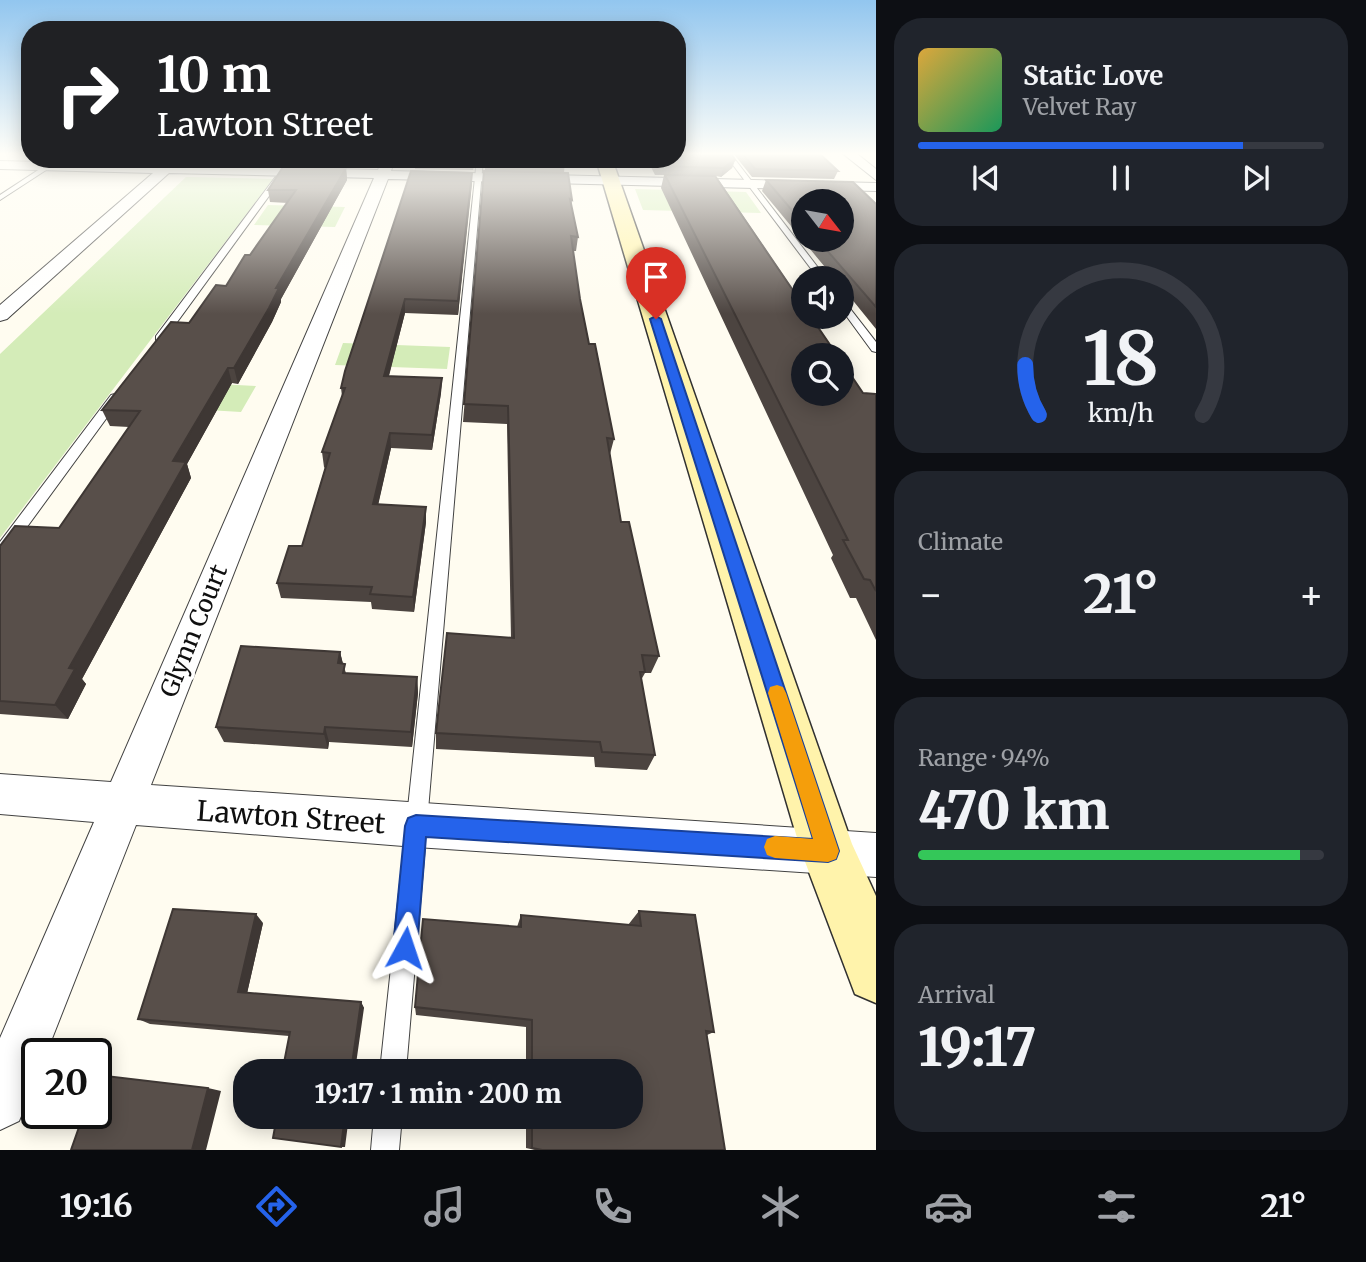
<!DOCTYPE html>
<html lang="en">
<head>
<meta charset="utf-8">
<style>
	:root { --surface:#171b24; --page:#20242c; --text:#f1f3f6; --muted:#9ea1a6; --line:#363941; --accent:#2563eb }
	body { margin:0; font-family:Merriweather,serif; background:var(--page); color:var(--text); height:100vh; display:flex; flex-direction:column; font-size:26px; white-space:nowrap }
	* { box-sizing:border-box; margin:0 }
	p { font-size:23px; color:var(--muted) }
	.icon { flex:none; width:38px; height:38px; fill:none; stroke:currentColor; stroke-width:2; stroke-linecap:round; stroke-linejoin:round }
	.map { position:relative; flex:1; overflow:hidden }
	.side { display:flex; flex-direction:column; gap:18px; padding:18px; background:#0d0f14; width:490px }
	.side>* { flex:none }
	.hud { position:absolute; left:21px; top:21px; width:665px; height:147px; border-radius:28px; box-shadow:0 4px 18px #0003; background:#202124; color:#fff; overflow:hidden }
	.needle { width:46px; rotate:121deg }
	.tools { position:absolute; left:791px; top:189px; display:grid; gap:14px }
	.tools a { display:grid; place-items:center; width:63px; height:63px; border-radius:50%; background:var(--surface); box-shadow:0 4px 18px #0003; font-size:35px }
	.speed { position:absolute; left:21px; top:1038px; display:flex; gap:14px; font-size:35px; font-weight:700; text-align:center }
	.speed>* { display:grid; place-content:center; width:91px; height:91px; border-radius:50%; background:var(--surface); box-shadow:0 4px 18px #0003; line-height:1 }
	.speed .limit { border:4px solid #111; border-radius:10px; background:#fff; color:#111 }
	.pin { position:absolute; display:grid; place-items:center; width:60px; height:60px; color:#fff; margin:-72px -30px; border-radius:50% 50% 50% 0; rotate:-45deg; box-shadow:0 0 7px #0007 }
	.pin .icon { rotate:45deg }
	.me { position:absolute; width:77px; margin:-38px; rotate:5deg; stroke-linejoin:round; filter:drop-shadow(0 0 5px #0008) }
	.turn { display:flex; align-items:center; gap:24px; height:147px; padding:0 21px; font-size:32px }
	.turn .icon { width:91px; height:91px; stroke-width:2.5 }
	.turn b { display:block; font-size:49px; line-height:60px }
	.big { font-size:52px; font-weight:800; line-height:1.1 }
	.side .widget { flex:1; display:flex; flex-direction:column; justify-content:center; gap:10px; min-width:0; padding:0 24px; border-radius:28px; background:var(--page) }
	.side .dial { align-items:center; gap:0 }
	.dial svg { height:182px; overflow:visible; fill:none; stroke:var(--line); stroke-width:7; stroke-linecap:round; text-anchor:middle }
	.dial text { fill:var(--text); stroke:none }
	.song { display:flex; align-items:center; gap:21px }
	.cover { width:84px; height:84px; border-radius:10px; background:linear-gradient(135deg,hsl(40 70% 55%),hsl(150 70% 35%)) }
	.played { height:7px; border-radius:4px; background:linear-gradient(90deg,var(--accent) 80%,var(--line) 80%) }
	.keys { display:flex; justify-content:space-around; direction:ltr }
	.heat { display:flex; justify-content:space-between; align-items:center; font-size:38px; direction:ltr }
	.charge { height:10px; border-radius:5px; background:linear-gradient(90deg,#34c759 94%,var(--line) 0) }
	.trip { position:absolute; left:233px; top:1059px; width:410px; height:70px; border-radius:28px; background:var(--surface); box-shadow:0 4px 18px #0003; font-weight:800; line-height:70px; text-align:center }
	.dock { display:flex; height:112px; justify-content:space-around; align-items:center; background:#090b0e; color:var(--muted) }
	.dock .icon { width:49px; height:49px }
	.dock .active { color:var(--accent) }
	.dock b { font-size:32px; color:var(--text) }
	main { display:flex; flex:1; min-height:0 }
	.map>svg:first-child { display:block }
</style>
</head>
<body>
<main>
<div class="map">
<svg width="876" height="1150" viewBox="0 0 876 1150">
	<rect width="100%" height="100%" fill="#fffcf0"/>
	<path fill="#d4ecb8" d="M186,177l87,2 -273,359v-184z
		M635,189l111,3 15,21 -118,-3z
		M268,205l77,2 -10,20 -81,-2z
		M343,343l107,4 -3,22 -112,-4z
		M141,380l115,6 -15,26 -119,-7z"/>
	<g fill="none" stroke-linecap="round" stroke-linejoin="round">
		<g stroke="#424242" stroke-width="2">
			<path id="lane" d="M724,153h6l96,125h-8z
				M55,159h8l-63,41v-5z
				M289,159h7l-132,181h-8v-4z
				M477,159h6l-77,912h-26z
				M842,301l3,1 31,40v10l-4,-1 -30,-41z
				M115,394l6,4 -2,3 -114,156 -5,1v-16l111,-147z
				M374,1116h28l-3,34h-28z"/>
		</g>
		<g stroke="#424242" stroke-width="2">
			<path id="street" d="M842,153h14l20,16v11z
				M169,159h11l-2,6 200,5 4,-11h13l-4,12 485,12v8l-488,-12 -237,606 725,48v44l-460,-30 -280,-22 -90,229h-9v24l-18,43 -19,9v-92l94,-216 -94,-8v-40l111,8 263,-604 -205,-5 -162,146 -7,2v-16l153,-132 -153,-4v-8l162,4z"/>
		</g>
		<g stroke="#313131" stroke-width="3">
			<path id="secondary" d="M596,159h16l240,685 24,52v107l-21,-9 -54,-143z"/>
		</g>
		<use href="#lane" fill="#fff" fill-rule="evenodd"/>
		<use href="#street" fill="#fff" fill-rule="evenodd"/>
		<use href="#secondary" fill="#fff3ab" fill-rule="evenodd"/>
	</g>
	<path fill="#4c4440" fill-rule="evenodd" d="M733,153h86l19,18 -4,8 -82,-2z
		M294,159h64l-4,8 -59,-2z
		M415,159h61l-3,11 -58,-1z
		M485,159h80l-1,14 -79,-2z
		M647,159l88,1 -3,8 -11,9 -5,-1 147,217 13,1v246l-20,-42h-6l-19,-40 2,-3 -172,-367 3,-13h-9z
		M346,168l1,12 -66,119v3l-9,20 -34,62 -6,-1 -45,81 4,14 -109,201 4,5 -18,35 -68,-5v-168l59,-18 70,-101 -19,-1 -8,-16 124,-124 24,-31 38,-52 -18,-1 -2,-12z
		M484,171l88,29 -1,6 7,31 -2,14h-3l7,48 9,45 25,95 -4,15 11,68 38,134 -8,17h-6l-4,7 14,75 -8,15 -52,-3 -1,-10 -158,-8v-16l75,-95 -4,-214 -44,-2z
		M472,173l-14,142 -53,-2 -16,63 53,2 -1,15 -9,57 -41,-2 -13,56 48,18 -12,90 -42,-3 -1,-7 -90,-4 -4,-15 25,-37 23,-78 -1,-1 -2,-15 20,-56 -1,-8z
		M766,180l110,24v125l-34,-42v-9h-8l-72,-87zM803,201l39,39h-39z
		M340,652l3,12 3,9 71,4 1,16 -6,54 -83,-5 -1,7 -104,-7 -8,-15z
		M639,911l75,121 -7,3 18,115h-190l-9,-2v-32h104v-45h-104v-44l-110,-12 -1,-8 102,-80 4,-12 107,10z
		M263,923l-16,70 114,9 3,6 -77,62 -4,-2 6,-32 -139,-12 -12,-5z"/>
	<path fill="#3e3734" d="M354,159h4l-4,8z
		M735,160l-3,8 -11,9 2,-9z
		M346,168l1,12 -66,119v3l-9,20 -34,62 -4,-16 42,-80z
		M472,173v11l-14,131v-14z
		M405,299v14l-20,77 -1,-14z
		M228,368l4,15 -45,81 4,14 -109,201 4,5 -18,35 -13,-14 14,-37 104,-207z
		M442,378l-1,15 -9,57v-15z
		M390,433l1,15 -16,71 -2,-15z
		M426,507v15l-12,90 -1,-15z
		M340,652l4,16 -6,-5z
		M417,677l1,16 -6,54 -1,-15z
		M325,727l4,15 -1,7 -4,-15z
		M256,914l7,9 -17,75 -8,-6z
		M361,1002l3,6 -9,63h-4z
		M208,1088l13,3 -15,59h-14z
		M345,1116h4l-4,31h-4z"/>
	<path fill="#584f4a" stroke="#3e3734" stroke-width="2" d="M677,153h54l4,7 -12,8 -66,-2 -4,-7h24z
		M742,153h77l19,18 -83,-2z
		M415,159h59l-1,3 -58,-2z
		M485,159h80v5l-80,-2z
		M283,167l63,1 -70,120h3l-10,20 -35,60h-6l-55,93 13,1 -117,206 6,1 -20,36 -55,-4v-155l15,-20 44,2 81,-117 -38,-1 69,-88 18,1 27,-38 10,1 19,-31h5l46,-65h-28z
		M411,171l61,2 -14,128 -53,-2 -21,77 58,2 -10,57 -42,-2 -17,71 53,3 -13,90 -43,-3 2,-7 -95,-4 12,-37h13l28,-93 -8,-1 23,-64h-4l4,-17z
		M484,171l84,2 4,27 -2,-1 8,38 -7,-1 9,63 9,45h6l19,95 -7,-1 14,84h8l30,134 -17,-1 3,17h-5l15,83 -53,-3 -2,-10 -164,-9 11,-100 67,5 -6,-232 -44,-2z
		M665,175l50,1 88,129v12h8l26,38h-34v39h39v-32l21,31 13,1v197l-6,-11 -6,-1 -21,-39h5z
		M766,180l87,2 23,22v103l-58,-67h24v-39h-39v22z
		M241,646l99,6 -2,11 7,1 -2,9 74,4 -6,55 -86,-5 -1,7 -108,-7z
		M173,909l83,5 -18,78 123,10 -10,69h-64l1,-2 -5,-1 7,-36 -152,-13z
		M639,911l56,4 19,117 -8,-1 19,119h-183l-10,-2v-32h98v-45h-98v-51l-117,-13 8,-88 98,8v-12l120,11z
		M97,1075l111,13 -16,62h-121l13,-37h12v-35z
		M277,1116h68l-4,31 -68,-9z"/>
	<linearGradient id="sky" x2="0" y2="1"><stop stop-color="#92c6ef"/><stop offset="0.49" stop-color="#fffef8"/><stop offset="1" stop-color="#fffef8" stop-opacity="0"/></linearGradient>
	<rect width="876" height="314" fill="url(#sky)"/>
	<path fill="#2563eb" stroke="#184099" stroke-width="2" d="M656,316l5,3 178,532 -3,8 -8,3 -402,-25 -9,111 -4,9 -8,4 -9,-4 -3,-9 12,-122 3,-8 8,-3 397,24 -163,-520z"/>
	<path fill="#f59e0b" d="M777,685l6,2 3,6 53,158 -3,8 -8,3 -53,-4 -8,-3 -3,-8 3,-8 8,-3 38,3 -45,-146 2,-6z"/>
	<g text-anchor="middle" stroke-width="7" stroke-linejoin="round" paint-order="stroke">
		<g font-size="24" fill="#0f0f0f" stroke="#fff">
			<text transform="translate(194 631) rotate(-68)" y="8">Glynn Court</text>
		</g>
		<g font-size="28" fill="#0f0f0f" stroke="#fff">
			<text transform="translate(291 817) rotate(4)" y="10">Lawton Street</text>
		</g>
	</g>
</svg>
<div class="tools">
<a><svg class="needle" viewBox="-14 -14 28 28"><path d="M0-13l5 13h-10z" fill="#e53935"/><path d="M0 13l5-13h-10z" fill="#9ea1a6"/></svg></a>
<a><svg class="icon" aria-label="sound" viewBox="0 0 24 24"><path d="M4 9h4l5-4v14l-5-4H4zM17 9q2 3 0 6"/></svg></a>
<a><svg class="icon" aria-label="search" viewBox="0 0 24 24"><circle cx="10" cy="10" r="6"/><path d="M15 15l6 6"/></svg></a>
</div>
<div class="speed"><div class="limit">20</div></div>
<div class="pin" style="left:656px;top:319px;background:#d93025"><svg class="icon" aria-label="arrive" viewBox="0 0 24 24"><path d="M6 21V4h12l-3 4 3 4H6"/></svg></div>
<svg class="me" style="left:405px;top:948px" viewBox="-20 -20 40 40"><path d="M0-17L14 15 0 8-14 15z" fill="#2563eb" stroke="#fff" stroke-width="4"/></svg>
<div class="trip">19:17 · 1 min · 200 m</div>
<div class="hud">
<div class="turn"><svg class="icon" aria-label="right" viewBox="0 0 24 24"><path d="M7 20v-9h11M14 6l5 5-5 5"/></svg><div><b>10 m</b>Lawton Street</div></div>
</div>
</div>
<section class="side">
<div class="widget">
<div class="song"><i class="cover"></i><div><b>Static Love</b><p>Velvet Ray</p></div></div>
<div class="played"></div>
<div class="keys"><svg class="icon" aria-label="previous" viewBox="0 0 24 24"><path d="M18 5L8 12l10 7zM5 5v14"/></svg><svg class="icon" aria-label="pause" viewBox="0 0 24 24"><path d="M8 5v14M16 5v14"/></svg><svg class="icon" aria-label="next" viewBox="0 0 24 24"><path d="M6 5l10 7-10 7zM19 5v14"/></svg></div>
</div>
<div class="widget dial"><svg viewBox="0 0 100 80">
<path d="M14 69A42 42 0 1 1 86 69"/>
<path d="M14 69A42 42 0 0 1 8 47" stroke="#2563eb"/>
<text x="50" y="56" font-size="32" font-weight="700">18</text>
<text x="50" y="72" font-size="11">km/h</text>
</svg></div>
<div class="widget"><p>Climate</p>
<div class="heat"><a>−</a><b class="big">21°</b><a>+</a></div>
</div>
<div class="widget"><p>Range · 94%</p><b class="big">470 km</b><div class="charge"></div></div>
<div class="widget"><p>Arrival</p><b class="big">19:17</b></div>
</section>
</main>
<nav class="dock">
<b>19:16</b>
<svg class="icon active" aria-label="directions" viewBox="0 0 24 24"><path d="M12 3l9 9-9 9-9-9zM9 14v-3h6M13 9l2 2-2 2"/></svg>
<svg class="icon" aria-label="music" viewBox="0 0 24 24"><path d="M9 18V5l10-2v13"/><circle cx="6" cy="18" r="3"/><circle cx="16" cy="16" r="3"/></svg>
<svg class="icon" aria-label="phone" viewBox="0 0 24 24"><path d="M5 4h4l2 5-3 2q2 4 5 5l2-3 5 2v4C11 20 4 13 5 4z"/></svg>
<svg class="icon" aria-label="climate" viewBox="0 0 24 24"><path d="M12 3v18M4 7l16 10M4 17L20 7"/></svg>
<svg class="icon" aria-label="car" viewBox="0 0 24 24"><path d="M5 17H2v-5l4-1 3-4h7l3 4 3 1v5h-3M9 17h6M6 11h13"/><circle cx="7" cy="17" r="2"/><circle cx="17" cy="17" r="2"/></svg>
<svg class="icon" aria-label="filters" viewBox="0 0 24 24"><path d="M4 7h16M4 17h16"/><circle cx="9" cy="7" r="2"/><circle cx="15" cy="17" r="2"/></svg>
<b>21°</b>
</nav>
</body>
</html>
